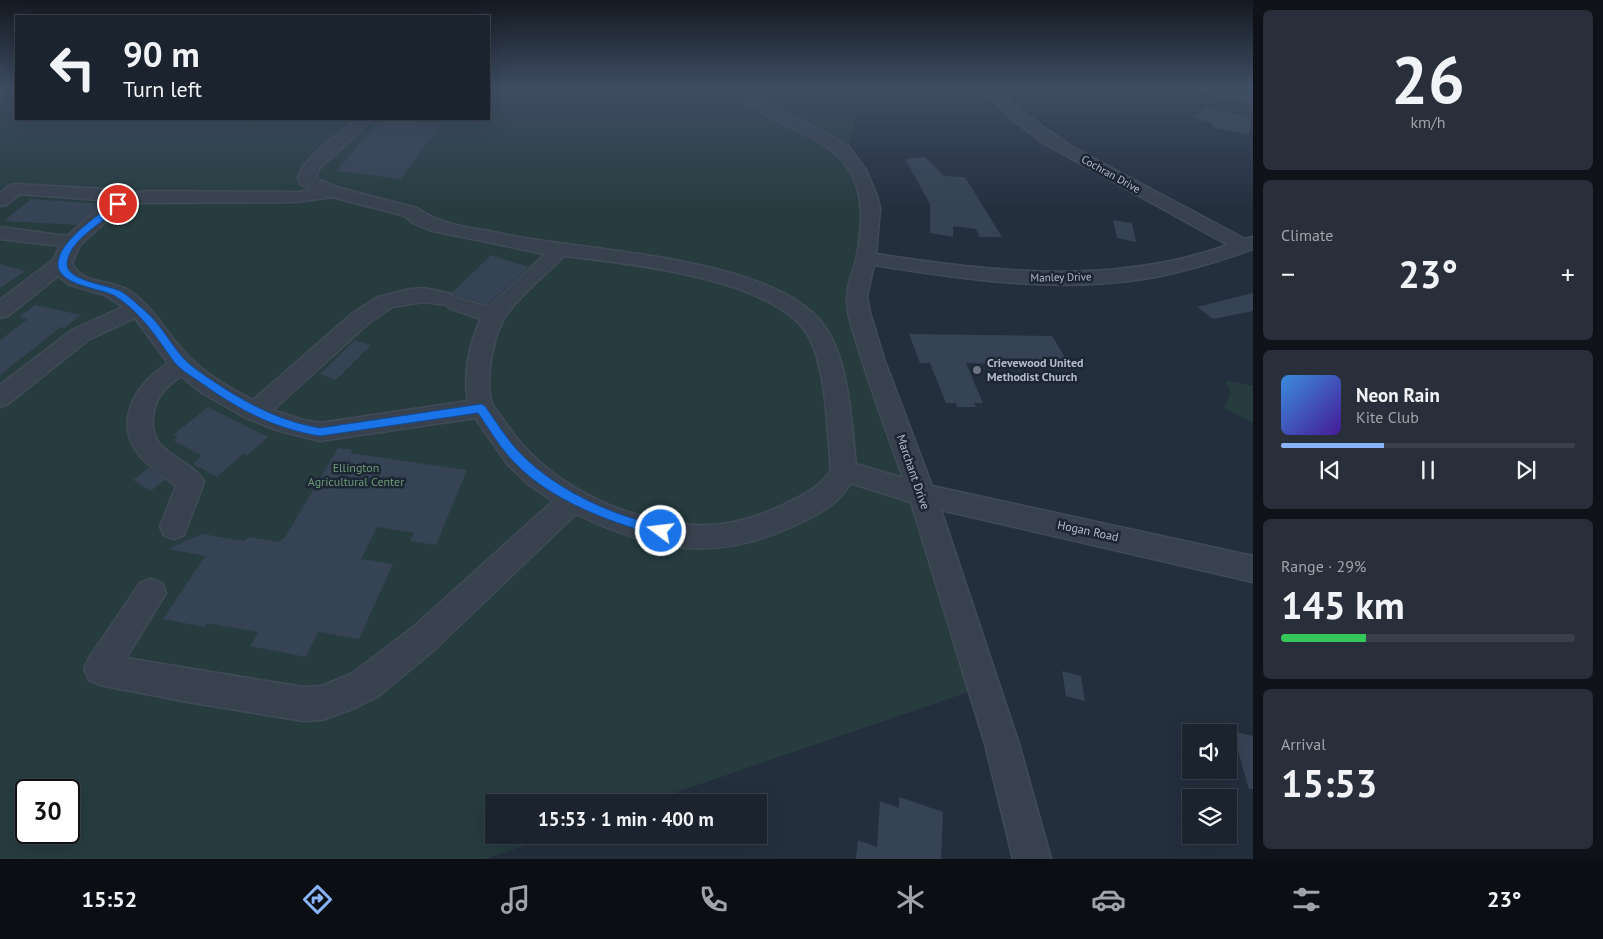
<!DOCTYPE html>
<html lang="en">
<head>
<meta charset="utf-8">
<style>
	:root { --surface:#1b232e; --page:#282f3a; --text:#f1f3f6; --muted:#a0a4aa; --line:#39404a; --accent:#8ab4f8 }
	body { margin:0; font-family:"PT Sans",sans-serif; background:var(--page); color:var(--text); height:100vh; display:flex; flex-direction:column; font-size:19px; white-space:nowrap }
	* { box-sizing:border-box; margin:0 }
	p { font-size:16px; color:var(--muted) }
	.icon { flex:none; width:28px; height:28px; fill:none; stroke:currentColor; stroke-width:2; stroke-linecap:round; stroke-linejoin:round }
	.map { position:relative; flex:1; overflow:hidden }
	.details { display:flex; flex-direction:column; gap:10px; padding:10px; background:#0f1319; width:350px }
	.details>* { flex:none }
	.banner { position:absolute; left:15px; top:15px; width:475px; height:105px; border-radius:0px; box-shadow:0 5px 20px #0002,0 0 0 1px var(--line); background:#1b232e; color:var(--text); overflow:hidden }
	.buttons { position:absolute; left:1182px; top:724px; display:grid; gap:10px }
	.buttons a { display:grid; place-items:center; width:55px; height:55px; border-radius:0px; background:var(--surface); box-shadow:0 5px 20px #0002,0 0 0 1px var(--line); font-size:25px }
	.speed { position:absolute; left:15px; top:779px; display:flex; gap:10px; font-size:25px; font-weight:700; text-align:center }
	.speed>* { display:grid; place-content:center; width:65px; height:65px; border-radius:50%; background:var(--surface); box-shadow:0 5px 20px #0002,0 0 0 1px var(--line); line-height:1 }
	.speed .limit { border:2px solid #111; border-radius:8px; background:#fff; color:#111 }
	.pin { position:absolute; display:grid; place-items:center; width:42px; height:42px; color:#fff; margin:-21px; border:2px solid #fff; border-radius:50%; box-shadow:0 1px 5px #0007 }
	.me { position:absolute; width:55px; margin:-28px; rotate:285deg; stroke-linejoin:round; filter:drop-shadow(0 0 4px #0008) }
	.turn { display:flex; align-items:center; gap:18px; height:105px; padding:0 25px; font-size:22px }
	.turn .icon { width:65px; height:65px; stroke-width:2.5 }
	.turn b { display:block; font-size:35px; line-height:42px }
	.big { font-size:38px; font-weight:800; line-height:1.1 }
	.details .card { flex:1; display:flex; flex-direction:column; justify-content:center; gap:8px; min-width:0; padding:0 18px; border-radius:8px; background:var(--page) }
	.details .dial { align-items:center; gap:0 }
	.dial b { font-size:65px; line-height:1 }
	.song { display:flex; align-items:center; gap:15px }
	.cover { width:60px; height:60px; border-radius:8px; background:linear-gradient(135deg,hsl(210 70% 55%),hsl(260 70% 35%)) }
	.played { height:5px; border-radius:2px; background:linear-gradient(90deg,var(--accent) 35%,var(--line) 35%) }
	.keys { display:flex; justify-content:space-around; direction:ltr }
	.heat { display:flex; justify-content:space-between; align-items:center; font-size:28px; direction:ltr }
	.charge { height:8px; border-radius:4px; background:linear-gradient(90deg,#34c759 29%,var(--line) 0) }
	.trip { position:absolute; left:485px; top:794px; width:282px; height:50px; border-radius:0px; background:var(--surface); box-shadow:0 5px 20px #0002,0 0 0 1px var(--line); font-weight:800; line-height:50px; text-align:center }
	.tab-bar { display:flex; height:80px; justify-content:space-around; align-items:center; background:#0b0e12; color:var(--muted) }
	.tab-bar .icon { width:35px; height:35px }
	.tab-bar .active { color:var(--accent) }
	.tab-bar b { font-size:22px; color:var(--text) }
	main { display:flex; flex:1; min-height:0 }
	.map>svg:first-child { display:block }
</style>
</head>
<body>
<main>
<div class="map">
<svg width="1253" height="859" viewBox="0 0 1253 859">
	<rect width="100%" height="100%" fill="#242f3e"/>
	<path fill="#263c3f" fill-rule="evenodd" d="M0,88h16v31h473v-31h372l-13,67 20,41 -8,86 123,405 -335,115h-154v33h61l-69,24h-486zM26,790h43v42h-43z
		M1228,381l25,5v37l-29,-15 7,-16 -6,-10z"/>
	<path fill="#364354" d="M1205,107l46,11 -2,17 -34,-7 -4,-5 -17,-5z
		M381,119l61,4 -41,56 -65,-8z
		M925,157l19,19 21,1 37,60h-22l-4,-8 -23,-3v11l-23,-4v-29l-25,-45z
		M31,199l74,5 -28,21 -73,-4z
		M1113,220l19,3 4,19 -19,-4z
		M491,255l37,12 -40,38 -33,-10 -2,-3z
		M0,264l26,7 -26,17z
		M1253,293v18l-40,8 -16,-12z
		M35,305l46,10 -16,13 -4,-1 -61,48v-35l28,-21 -9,-2z
		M909,334l143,2 17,28h-29l2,5h-38l-3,-5 -35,-1 17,40h-9l2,4h-19l-1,-4h-10l-16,-40h-10z
		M355,340l16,5 -35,35 -16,-6z
		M208,407l60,30 -21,18 -3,-2 -27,24 -24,-13 9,-8 -28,-15 4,-4 -5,-2z
		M338,448l14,2 -2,3 117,17 -31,75 -26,-4 4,-8 -37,-6 -16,32 32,5 -34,75 -41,-7 -12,25 -56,-11 8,-14 -51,-9 -2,4 -42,-8 42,-63 -37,-7 34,-15 43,7 3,-4 31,5 3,-3h2z
		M148,468l17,12 -14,11 -18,-11z
		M1062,671l19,5 4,25 -19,-5z
		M1232,731l21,5v53h-4z
		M899,797l44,15 -2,47h-85l2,-19 19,7 3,-46 19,7z"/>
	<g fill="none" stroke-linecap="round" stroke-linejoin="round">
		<g stroke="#414a57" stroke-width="3">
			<path id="minor" d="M734,88h17l24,20 54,26 20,13 17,23 11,26 3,13 -4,45c117,18 237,32 352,-9l-183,-101 -33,-25 -31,-31h16l26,25 51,35 171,91 8,-2v12c-36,13 -72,24 -110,30 -89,14 -181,0 -269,-14l-7,31 3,17 14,46 48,127 321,70v26l-312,-72 78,234 32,115h-38l-28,-115 -74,-242 -61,-19c-11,21 -30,30 -50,40 -83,40 -143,30 -224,-9l-142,136 -57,47 -22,11 -33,12 -19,1 -121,-20 -82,-16 -11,-5 -5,-11 5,-11 51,-75 11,-4 11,4 4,10 -40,65 177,29 19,-1 31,-13 59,-45 141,-127 -25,-17 -20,-19 -33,-47 -155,23 -44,-11 -30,-12 -44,-25 -21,-17c-15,11 -26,21 -28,40 -5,41 37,39 51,66l-20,53 -10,4 -10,-4 -4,-8 16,-41c-12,-9 -26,-18 -36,-30 -28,-35 -4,-72 28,-93l-33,-45 -47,22 -80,64 -8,3v-22l72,-55 51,-23 -18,-12 -35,-10 -12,-9 -50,40 -8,2v-18l53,-40 7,-14 -60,-7v-12l67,9 31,-26 15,-9 -93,-7 -14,11 -6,1v-13l10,-8 6,-1 90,5 25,5 14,-3 152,1 15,-2c-5,-3 -14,-5 -14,-13 2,-16 46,-47 59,-58h16l-54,50 -3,9 20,9 81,21c26,19 56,19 86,26 80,18 286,21 327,101 20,38 21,87 26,129l47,14c-16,-45 -33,-91 -47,-137 -4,-14 -10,-29 -9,-44 0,-12 6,-25 9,-37 6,-29 10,-66 -8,-92 -28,-40 -85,-41 -114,-80zM332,197l73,19 8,7 20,8 112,23 -56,53 -35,-10 -2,-3 -28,-6 -14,1 -32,8 -25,16 -100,87c-24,-12 -48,-26 -66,-45 -21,-22 -33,-48 -59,-65 -17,-10 -48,-6 -56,-27l8,-18 31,-28 28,-14 158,-1zM564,256c61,7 216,22 246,83 17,34 17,93 21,131 -12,18 -29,26 -48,35 -28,13 -57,22 -88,20 -72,-4 -151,-42 -190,-103 -4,-6 -10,-12 -13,-18 -7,-22 0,-61 10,-82 7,-17 48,-51 62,-66zM424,302l23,3 2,3 32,11c-12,25 -18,55 -13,82l-148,22 -17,-3 -30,-10 96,-87 23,-16z
				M1204,88h27l22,6v8l-47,-11z"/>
		</g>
		<use href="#minor" fill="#38414e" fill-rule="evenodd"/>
	</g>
	<linearGradient id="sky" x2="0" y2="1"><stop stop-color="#141a22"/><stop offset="0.42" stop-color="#3f4d63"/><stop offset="1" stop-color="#3f4d63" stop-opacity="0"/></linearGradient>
	<rect width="1253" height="209" fill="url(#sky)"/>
	<path fill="#1a73e8" stroke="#114b97" d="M115,202l7,2c-15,17 -54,35 -55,60 -1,17 43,21 55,28 8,5 16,13 23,19 17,14 26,35 41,50 6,6 14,11 21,16 35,24 71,44 113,51l161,-24 4,2c12,17 24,37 40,52 28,27 67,47 103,59 13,4 25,6 38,10l2,4 -2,4 -5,1c-49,-13 -110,-35 -146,-73 -15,-15 -25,-33 -37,-50l-158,23c-45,-7 -83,-27 -120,-54 -7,-5 -15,-9 -21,-15 -6,-5 -10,-13 -14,-18 -14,-20 -29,-40 -50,-53 -13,-8 -56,-10 -57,-31 -1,-23 40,-49 57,-63z"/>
	<circle fill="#6b7280" stroke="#1d2633" stroke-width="2" cx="977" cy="370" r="5"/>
	<g text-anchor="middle" stroke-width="5" stroke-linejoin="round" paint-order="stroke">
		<g font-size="11" fill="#b4bcc9" stroke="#1d2633">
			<text transform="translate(1111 174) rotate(29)" y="4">Cochran Drive</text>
			<text transform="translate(1061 277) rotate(-1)" y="4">Manley Drive</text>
		</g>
		<g font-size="12" font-weight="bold" fill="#b4bcc9" stroke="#1d2633" text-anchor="start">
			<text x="987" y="367">Crievewood United<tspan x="987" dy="14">Methodist Church</tspan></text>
		</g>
		<g font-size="12" fill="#6b9a76" stroke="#1d2633">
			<text x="356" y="472">Ellington<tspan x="356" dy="14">Agricultural Center</tspan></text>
		</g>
		<g font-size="12" fill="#b4bcc9" stroke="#1d2633">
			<text transform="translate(913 472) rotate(71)" y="4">Marchant Drive</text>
			<text transform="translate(1088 531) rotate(12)" y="4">Hogan Road</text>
		</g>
	</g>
</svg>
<div class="buttons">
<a><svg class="icon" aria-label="sound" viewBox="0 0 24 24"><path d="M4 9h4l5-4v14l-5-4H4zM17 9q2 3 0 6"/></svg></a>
<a><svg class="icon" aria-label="layers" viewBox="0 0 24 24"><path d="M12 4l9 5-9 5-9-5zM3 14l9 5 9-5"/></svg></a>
</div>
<div class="speed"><div class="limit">30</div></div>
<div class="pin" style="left:118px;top:204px;background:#d93025"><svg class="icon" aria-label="arrive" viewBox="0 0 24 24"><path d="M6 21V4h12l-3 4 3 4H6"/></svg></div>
<svg class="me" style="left:661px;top:531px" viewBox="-20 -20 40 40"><circle r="17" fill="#1a73e8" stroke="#fff" stroke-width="3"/><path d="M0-11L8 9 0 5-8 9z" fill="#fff"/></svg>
<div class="trip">15:53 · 1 min · 400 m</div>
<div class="banner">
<div class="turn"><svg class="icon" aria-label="left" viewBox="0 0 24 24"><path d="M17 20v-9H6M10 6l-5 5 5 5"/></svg><div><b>90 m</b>Turn left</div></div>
</div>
</div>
<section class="details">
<div class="card dial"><b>26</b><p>km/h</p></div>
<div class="card"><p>Climate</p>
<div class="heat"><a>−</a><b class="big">23°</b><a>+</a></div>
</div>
<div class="card">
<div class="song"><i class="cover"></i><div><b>Neon Rain</b><p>Kite Club</p></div></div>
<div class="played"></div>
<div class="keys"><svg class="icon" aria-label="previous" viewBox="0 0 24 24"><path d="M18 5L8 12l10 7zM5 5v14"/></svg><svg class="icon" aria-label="pause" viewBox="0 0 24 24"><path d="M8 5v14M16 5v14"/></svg><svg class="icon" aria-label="next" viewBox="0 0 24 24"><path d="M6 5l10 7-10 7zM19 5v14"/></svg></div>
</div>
<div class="card"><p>Range · 29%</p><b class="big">145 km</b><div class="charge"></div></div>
<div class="card"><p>Arrival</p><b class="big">15:53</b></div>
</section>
</main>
<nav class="tab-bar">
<b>15:52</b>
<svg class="icon active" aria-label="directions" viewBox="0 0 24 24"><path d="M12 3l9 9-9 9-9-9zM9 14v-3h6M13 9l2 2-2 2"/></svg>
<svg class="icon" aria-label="music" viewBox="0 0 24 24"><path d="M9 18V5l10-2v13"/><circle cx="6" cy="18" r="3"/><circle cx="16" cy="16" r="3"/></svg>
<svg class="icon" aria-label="phone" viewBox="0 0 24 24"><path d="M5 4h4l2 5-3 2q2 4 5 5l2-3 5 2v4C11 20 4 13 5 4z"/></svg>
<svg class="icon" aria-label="climate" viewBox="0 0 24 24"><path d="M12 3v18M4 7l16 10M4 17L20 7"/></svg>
<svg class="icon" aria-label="car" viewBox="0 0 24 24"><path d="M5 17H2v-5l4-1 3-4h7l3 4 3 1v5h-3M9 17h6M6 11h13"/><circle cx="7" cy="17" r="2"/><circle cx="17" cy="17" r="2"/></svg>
<svg class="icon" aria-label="filters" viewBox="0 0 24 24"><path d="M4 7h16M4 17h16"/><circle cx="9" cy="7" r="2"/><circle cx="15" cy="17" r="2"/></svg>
<b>23°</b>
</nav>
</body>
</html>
